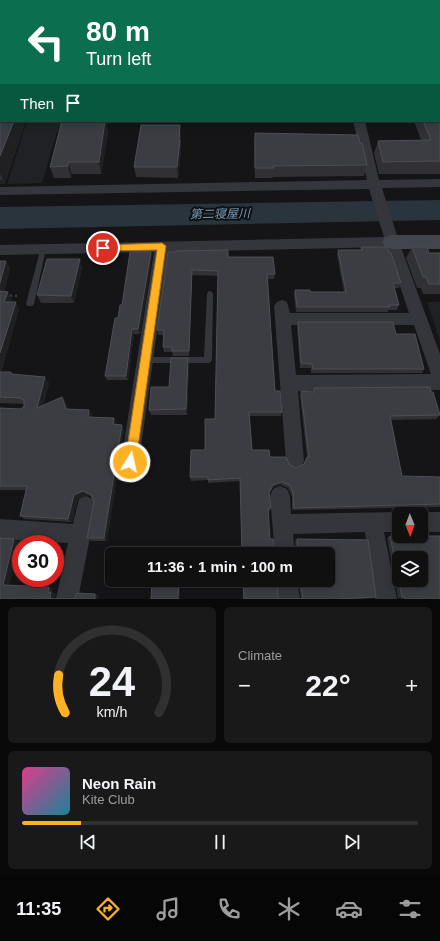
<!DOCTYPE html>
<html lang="en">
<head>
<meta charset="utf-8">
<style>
	:root { --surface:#101011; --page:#19191a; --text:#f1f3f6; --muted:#9c9d9f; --line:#303031; --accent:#ffb124 }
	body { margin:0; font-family:Arial,"Noto Sans JP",sans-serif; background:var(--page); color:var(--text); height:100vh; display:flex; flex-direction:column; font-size:15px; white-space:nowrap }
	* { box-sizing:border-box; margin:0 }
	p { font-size:13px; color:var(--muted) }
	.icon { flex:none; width:22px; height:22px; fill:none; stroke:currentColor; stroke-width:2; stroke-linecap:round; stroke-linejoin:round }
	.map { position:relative; height:599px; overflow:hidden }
	.sheet { display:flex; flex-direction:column; gap:8px; padding:8px; background:#090909; flex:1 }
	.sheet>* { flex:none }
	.top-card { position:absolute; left:0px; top:0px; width:440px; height:122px; box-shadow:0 2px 10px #0003,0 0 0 1px var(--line); background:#0b6e4f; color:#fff; overflow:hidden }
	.needle { width:26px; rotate:179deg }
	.buttons { position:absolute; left:392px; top:507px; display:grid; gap:8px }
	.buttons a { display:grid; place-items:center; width:36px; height:36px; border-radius:6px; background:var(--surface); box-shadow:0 2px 10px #0003,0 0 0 1px var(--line); font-size:20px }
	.speed { position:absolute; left:12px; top:535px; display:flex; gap:8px; font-size:20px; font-weight:700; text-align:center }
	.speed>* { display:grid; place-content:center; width:52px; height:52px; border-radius:50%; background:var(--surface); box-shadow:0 2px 10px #0003,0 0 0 1px var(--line); line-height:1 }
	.speed .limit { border:6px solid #d22; background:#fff; color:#111 }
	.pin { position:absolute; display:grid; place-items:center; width:34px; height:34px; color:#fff; margin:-17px; border:2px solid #fff; border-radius:50%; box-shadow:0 1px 4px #0007 }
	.me { position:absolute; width:44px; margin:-22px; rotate:9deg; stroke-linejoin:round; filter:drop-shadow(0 0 3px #0008) }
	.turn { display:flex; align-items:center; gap:14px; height:84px; padding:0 20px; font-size:18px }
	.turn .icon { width:52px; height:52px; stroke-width:2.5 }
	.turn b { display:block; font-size:28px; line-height:34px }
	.then { display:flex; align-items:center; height:38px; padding:0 20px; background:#0003; gap:8px; font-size:15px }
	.big { font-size:30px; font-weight:700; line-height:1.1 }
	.sheet .widget { flex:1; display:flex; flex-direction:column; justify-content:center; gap:6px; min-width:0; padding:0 14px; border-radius:6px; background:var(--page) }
	.sheet .dial { align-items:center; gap:0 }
	.dial svg { height:104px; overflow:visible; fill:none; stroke:var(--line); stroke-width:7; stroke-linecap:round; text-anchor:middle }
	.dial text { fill:var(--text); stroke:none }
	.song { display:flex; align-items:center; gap:12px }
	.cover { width:48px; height:48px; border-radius:6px; background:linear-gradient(135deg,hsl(330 70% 55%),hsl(190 70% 35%)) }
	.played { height:4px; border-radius:2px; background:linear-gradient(90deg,var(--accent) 15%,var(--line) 15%) }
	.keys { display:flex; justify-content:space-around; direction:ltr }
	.heat { display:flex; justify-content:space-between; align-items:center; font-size:22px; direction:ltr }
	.sheet .tiles { flex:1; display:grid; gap:8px; grid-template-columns:1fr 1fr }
	.widget:last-child { grid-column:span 2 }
	.trip { position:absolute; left:105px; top:547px; width:230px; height:40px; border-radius:6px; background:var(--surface); box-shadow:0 2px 10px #0003,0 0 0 1px var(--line); font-weight:700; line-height:40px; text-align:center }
	.menu { display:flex; height:64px; justify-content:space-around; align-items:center; background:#060607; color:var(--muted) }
	.menu .icon { width:28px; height:28px }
	.menu .selected { color:var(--accent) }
	.menu b { font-size:18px; color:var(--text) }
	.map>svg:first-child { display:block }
</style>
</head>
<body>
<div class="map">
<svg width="440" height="599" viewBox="0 0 440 599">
	<rect width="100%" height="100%" fill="#151517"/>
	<path fill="#202124" d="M0,18l1,103h25l-21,63h-5z
		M27,121h54l-3,10 -21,1 -15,51 -35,1z
		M427,302h13v39z"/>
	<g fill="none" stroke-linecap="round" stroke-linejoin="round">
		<path fill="#29343c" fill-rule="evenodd" d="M440,200v20l-440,9v-22z"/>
		<path stroke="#3b3e43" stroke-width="2.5" stroke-dasharray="2 3" stroke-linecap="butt" d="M0,295l19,1"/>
		<path fill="#35363c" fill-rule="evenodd" d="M41,247h2l3,2 -12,55 -2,2h-4l-2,-2z
			M210,291l2,1 1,2 -1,66 -1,2 -3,1h-62l-3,-1 -1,-2 1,-2 3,-1h58l3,-63 1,-2z"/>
		<path fill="#35363c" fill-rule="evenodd" d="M322,0h8v1h-8z
			M353,121h12l14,59 61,-1v8l-58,1 17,54 41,112v36l-142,1 6,70 -3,6 -6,3 -6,-3 -3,-6 -12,-155 3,-4 5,-2 5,2 3,11h119l-22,-66 -219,5 -29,210 -3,6 -6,3 -6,-3 -3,-6 33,-210 -154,3v-10l384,-8 -15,-48 -369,6v-8l367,-7zM291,325h123l17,49 -135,1z
			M280,486l7,3 3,7 1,18 108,-2 4,2h-4v18h-15l13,67h-22l-10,-67 -72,2 2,20h-20l-5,-58 3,-7z
			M86,496l7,3 3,7 -18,93h-22l12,-56 -68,-4v-20l73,5 6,-25z
			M421,512h19v20h-19v-18h-4z
			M277,580h20l3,19h-22z"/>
		<path fill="#43454c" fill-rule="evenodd" d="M392,235h48v14h-48l-7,-2 -3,-5 3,-5z"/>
	</g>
	<path fill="#303035" d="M439,6h1v76h-1z
		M0,13h1v68h-1z
		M0,103l3,77h-3z
		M440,104v70h-61l-5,-21 4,-12 43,-1 -7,-19h25z
		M180,125l1,26 -3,27 -42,-1 -2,-10z
		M107,127l1,6 -7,41h-29l-1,4h-17l-4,-11z
		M255,133l105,10 7,22 -3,11 -91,1 -1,1h-17l-1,-34z
		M361,247l28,6 12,30 -2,5h-4l4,17 -2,5h-9v2h-92l-2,-17 1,-5 16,2h33l-7,-37 1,-5h22z
		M412,247l17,6h11v41h-17l-2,-6h-4l-11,-30z
		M228,250v7h45l2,17 -1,5h-6l7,112h5l2,21 -1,4h-32l3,34h17l1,7h16l3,7 7,4 8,-4 3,-7 -7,-61 1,-5 12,1 1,-4 116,-1 1,5h2l7,23 -4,4 -45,1 11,56 38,1v30l-148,3v-14l-4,-8 -7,-3 -9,3 -3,6 2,14 -1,3h-2l2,28h3l2,14h21l-1,-12 2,-2 71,1 8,57 -3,1 -16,1h-114v-19h34l1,19h23l-3,-19h30v-26h-86l-2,-73 -32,2v-3l-17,1 -1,-4 1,-27h14v-31h10l3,-143 -26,-1 -3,81h-16l-1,-4h-8l-1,-5 1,-12h-6l-1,-5 11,-78h8v-1z
		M151,252l1,5 -12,77h-6l-6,46h-21l-2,-4 13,-58 4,-13z
		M0,261l10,7 -6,24h4l4,7 -2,3 9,7 -18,63 11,2 37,9 -6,23 19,-9 4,6 2,6 21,1 3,5 -1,2 23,1 2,5v1l8,6 -17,111h-16l-4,-3 7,-36 -2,-5 -5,-2 -9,4 -6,23 -47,-3 -5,-3 6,-26h-26v-82l20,1 4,-2v-3l-24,-1z
		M82,267l-8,36h-33l-4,-8z
		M298,322l98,12 28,35 -2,4h-111v-5h-11l-3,-42z
		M189,364l-2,51h-36l-2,-5z
		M390,536l50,63h-39v-1h-3l-11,-60z"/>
	<path fill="#202023" d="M14,121h11l-22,59 -3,-6v-18z
		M103,121h5l-1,6 1,6 -7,41 -2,-12z
		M180,125l1,26 -3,27 -1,-11z
		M68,162l4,12 -1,4 -3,-12z
		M151,252l1,5 -12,77 -2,-5z
		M80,259l2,8 -8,36 -3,-7z
		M6,261l4,7 -8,30 -2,-3v-12z
		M192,270v5l-3,81v-5z
		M8,292l4,7 -4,10 -4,-7z
		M16,302l3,7 -19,65v-21z
		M132,329l2,5 -6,46 -2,-4z
		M188,358l1,6 -2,51 -1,-6z
		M45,377l4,6 -8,31 -4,-6z
		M62,397l4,6 4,12 -4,-6z
		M89,410l3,5 -1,8 -3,-6z
		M114,418l2,5 -1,7 -2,-6z
		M122,425l2,5 -17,111 -3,-3z
		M282,482l-1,3 -9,3 -3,8 4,-11z
		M83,491l4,4 -9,4 -6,23 -4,-3 6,-24z
		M14,539l5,3 -10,45 -6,-2z
		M179,580h1v19h-2z
		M49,587l4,1 -1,4 4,2 -1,5h-3l-2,-2 -2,-5z
		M95,594l4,1 -1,4h-3z"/>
	<path fill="#3c3d43" stroke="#4d4f55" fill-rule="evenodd" d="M15,0h128v1h-129z
		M208,0h72v1h-72z
		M439,6h1v65h-1z
		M0,13h1v56h-1z
		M0,103h1v18h13l-14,35z
		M439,104h1v57l-57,1 -5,-21 53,-1 -8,-19h16z
		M62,121h43l-6,41h-31v4l-18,1z
		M141,125h39l-1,15h1l-3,27h-43z
		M255,133l103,2 2,8h2l5,22 -94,1 1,2h-19z
		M361,247h26l2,6h2l10,30h-8l6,22h-10l1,2h-93l-2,-17h15l1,2h35l-8,-42h24z
		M412,247h15l2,6h11v31h-11l-3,-7h-3z
		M228,250v7h45l2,17h-8l8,117h5l2,21h-33l3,38h17l1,7h16l3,7 7,4 8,-4 3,-7h2l-8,-66 13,1v-4l116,-1 1,5h2l7,23 -50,1 12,60 38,1v27l-146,4 -1,-15 -3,-8 -8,-3 -9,3 -4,8 2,15h-3l2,31h3l2,14h23l-1,-14 71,1 8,57 -40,2h-92l-1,-19h34l1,19h25l-3,-19h28v-26h-86l-2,-76 -32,2v-3h-18l1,-27h14v-31h10l3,-148 -26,-1 -3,81h-17v-4h-9l1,-17h-7l11,-78h8v-1z
		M130,252h21l-13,77h-6l-6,47h-21l10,-58h3l2,-13h2z
		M47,259h33l-9,37 -34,-1z
		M0,261h6l-6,22z
		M0,291l8,1 -4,10h12l-16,51z
		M298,322h95l3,12h19l9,35h-111l-1,-5 -11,-1z
		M171,358h17l-2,51 -37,1 2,-23h18z
		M0,372h11v2l34,3 -8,31 25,-11 4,12 23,1 -1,7 26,1 -1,6 9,1 -18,113h-17l7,-36 -3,-8 -8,-3 -9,4 -6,24 -48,-3 7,-30h-27v-78l20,1 4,-2v-7l-4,-2 -20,-1z
		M390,536h50v63h-35l-1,-3 -2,1zM399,558h22v22h-22z
		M0,538l14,1 -11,46 46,2 -1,5h3l-1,5 2,2h22l3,-6 18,1v5h-95z
		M152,580h27l-1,19h-27z"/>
	<path fill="#ffb124" stroke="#a67317" d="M162,243l4,3 -30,216 -2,4 -4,2 -4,-2 -1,-4 32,-212 -54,1 -4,-3 4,-3z"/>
	<g text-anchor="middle" stroke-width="4" stroke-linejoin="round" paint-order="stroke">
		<g font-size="12" font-style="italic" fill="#789bb7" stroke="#101012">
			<text transform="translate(220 214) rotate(-1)" y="4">第二寝屋川</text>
		</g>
	</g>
</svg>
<div class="buttons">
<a><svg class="needle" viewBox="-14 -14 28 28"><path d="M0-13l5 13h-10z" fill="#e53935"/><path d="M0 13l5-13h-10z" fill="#9c9d9f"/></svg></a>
<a><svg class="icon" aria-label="layers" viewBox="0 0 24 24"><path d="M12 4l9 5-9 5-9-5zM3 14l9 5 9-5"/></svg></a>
</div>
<div class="speed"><div class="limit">30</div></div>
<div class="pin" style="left:103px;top:248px;background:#d93025"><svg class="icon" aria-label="arrive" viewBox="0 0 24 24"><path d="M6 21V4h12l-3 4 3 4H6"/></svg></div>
<svg class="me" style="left:130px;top:462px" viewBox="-20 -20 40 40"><circle r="17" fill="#ffb124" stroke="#fff" stroke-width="3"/><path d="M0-11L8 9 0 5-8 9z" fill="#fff"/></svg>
<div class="trip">11:36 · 1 min · 100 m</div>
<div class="top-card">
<div class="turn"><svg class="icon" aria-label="left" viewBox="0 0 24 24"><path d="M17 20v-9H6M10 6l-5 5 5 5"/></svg><div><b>80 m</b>Turn left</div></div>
<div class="then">Then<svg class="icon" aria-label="arrive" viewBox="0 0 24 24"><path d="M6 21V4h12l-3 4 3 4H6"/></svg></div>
</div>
</div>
<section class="sheet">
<div class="tiles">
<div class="widget dial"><svg viewBox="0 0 100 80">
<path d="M14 69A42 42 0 1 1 86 69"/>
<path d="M14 69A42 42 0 0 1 9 40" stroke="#ffb124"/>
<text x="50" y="56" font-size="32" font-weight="700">24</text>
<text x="50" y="72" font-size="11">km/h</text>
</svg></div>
<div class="widget"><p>Climate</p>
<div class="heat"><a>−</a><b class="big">22°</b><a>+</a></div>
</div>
<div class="widget">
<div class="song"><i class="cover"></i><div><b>Neon Rain</b><p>Kite Club</p></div></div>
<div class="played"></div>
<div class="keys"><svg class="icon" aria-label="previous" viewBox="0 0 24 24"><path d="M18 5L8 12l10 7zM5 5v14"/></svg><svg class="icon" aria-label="pause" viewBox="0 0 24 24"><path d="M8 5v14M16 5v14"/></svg><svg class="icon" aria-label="next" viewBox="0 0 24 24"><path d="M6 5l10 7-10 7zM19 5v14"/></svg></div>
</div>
</div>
</section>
<nav class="menu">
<b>11:35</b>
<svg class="icon selected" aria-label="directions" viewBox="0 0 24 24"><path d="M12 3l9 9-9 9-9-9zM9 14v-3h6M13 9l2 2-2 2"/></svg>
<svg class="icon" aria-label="music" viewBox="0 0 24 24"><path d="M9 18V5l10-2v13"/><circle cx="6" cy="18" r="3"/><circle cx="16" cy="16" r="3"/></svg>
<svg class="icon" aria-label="phone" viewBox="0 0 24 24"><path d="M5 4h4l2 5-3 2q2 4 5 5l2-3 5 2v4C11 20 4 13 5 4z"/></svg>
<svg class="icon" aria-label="climate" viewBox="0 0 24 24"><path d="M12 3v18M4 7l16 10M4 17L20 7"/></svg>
<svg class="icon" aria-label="car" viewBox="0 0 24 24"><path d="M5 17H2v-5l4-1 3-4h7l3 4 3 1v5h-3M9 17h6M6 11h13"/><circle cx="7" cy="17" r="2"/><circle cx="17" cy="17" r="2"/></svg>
<svg class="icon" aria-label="filters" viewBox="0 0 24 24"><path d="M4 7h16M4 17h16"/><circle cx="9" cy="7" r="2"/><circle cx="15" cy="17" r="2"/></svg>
</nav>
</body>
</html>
